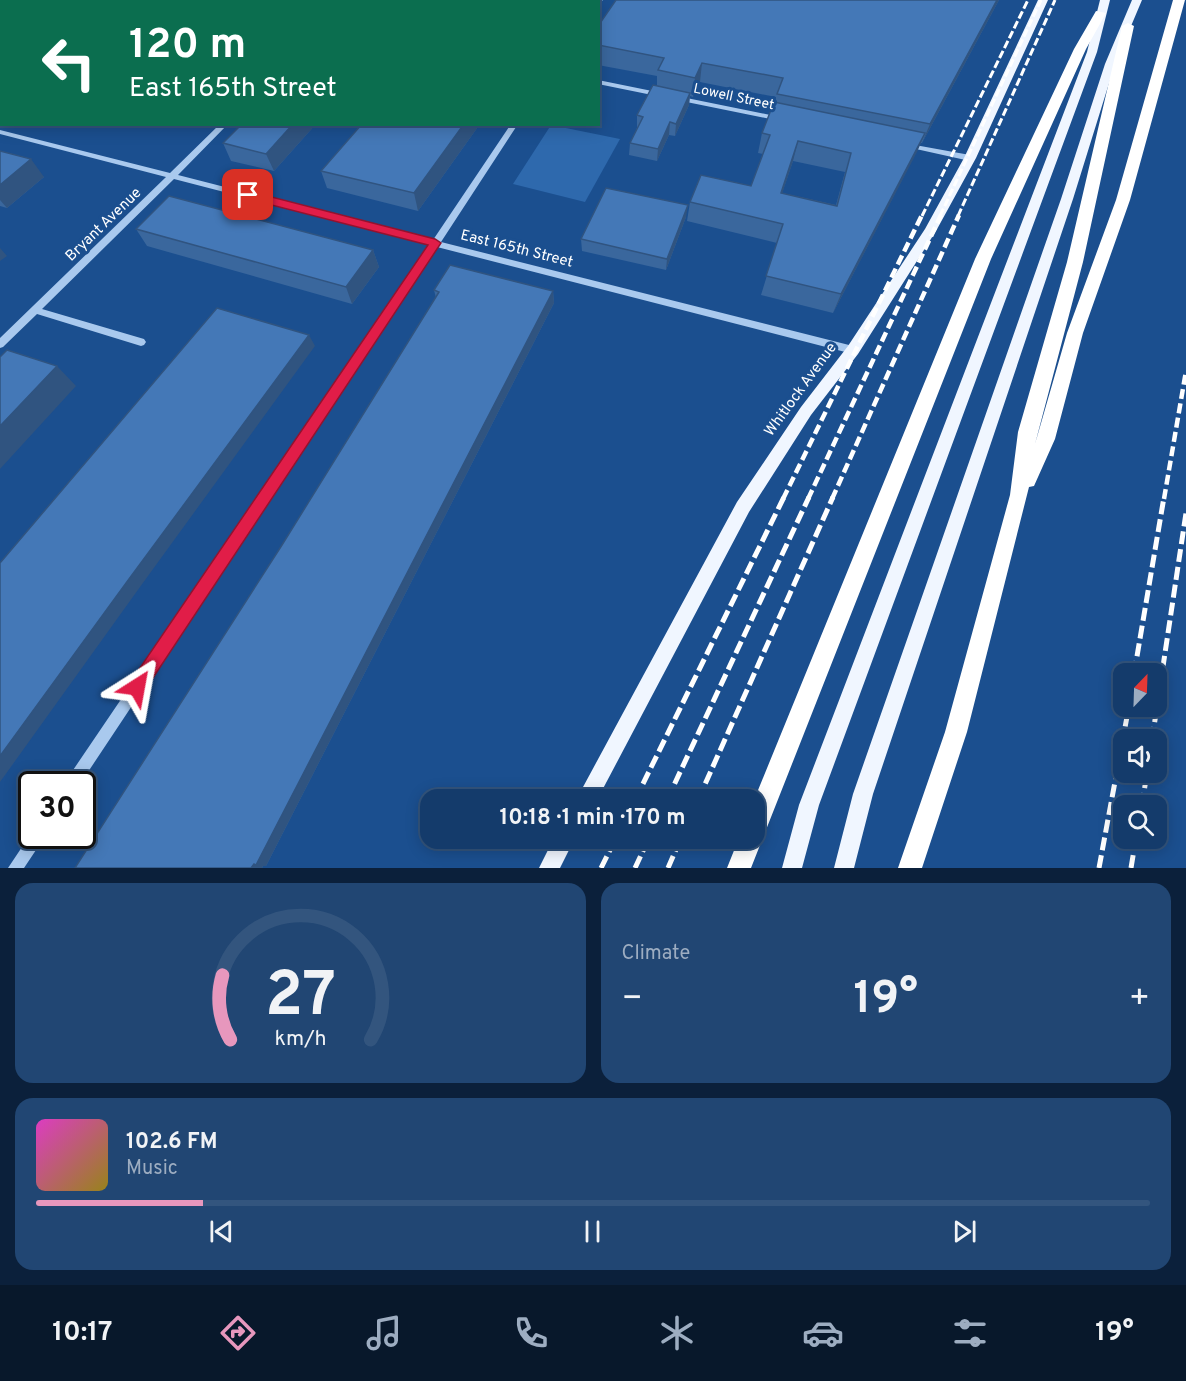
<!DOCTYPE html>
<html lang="en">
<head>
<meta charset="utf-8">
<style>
	:root { --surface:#143b6b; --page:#214673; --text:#f1f3f6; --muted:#9dadc1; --line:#33557e; --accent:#e797bd }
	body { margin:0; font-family:Overpass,sans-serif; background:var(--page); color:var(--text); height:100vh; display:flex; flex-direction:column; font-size:22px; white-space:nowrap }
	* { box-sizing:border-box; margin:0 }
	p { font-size:20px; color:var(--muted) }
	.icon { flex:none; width:33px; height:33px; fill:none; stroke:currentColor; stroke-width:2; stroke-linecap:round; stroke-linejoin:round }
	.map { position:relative; height:868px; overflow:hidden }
	.side { display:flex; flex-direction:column; gap:15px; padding:15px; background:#0b203b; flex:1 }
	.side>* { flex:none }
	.top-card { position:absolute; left:0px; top:0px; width:600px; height:126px; box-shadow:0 3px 15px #0003,0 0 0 2px var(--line); background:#0b6e4f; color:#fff; overflow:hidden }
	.needle { width:39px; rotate:23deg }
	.buttons { position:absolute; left:1113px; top:663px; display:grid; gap:12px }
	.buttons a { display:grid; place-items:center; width:54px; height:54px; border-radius:12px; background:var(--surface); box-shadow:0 3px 15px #0003,0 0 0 2px var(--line); font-size:30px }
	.speed { position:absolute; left:18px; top:771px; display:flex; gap:12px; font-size:30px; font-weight:700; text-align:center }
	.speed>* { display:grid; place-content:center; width:78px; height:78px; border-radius:50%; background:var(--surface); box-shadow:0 3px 15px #0003,0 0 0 2px var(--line); line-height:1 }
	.speed .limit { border:3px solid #111; border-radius:9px; background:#fff; color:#111 }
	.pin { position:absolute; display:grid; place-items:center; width:51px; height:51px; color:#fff; margin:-26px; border-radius:12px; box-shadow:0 3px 9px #0006 }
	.me { position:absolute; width:66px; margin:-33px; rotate:34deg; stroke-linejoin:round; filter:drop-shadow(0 0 4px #0008) }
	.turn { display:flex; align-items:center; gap:21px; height:126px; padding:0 30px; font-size:27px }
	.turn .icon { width:78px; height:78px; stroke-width:2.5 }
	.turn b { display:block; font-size:42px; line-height:51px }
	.big { font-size:45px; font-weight:700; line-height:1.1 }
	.side .widget { flex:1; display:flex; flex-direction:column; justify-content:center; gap:9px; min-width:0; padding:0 21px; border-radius:18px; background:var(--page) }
	.side .dial { align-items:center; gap:0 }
	.dial svg { height:156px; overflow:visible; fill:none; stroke:var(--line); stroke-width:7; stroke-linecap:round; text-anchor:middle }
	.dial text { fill:var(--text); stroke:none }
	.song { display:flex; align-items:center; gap:18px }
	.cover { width:72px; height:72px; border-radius:9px; background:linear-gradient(135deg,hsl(310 70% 55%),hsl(50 70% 35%)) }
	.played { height:6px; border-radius:3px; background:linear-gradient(90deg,var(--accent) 15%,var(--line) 15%) }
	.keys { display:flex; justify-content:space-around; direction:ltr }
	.heat { display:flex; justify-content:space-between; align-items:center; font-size:33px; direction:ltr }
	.side .tiles { flex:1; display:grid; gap:15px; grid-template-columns:1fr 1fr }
	.widget:last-child { grid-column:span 2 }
	.trip { position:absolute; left:420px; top:789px; width:345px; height:60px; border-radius:18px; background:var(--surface); box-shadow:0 3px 15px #0003,0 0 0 2px var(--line); font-weight:700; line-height:60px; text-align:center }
	.menu { display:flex; height:96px; justify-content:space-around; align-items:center; background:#08182b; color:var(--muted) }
	.menu .icon { width:42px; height:42px }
	.menu .current { color:var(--accent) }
	.menu b { font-size:27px; color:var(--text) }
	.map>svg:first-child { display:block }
</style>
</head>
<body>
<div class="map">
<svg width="1186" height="868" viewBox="0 0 1186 868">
	<rect width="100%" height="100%" fill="#1b4f8f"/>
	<path fill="#2e69ad" d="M551,125l69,14 -35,63 -72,-18z"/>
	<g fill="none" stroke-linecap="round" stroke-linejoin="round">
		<path fill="#a9c9ee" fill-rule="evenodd" d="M349,0h7l-8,2z
			M596,0h7l-5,4v-2h-3z
			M0,72h2v5h-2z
			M598,80l182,37 4,2 -4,2 -182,-37z
			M220,124h8l-50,51 255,65 78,-116h7l-77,118 412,104 5,4 -5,4 -416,-107 -357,537h-15l2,-5 362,-534 -255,-66 -132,130 102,30 2,3 -2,3 -3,1 -104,-32 -34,33 -3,1v-10l166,-161 -166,-43v-4l170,43z
			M904,143l66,12 4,3 -4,3 -63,-14h-3z
			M32,832v4h12l-2,5 -18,27h-16z"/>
		<path fill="#f0f6ff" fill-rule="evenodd" d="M1038,0h10l-72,158 -40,73 -78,123 -47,61 -62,97 -152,288h-21l161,-298 64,-95 47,-61 77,-117 39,-71z
			M1100,0h10l-13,52 -278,753 -17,63h-20l17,-63 288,-753z
			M1132,0h10l-27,64 -42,135 -200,595 -19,74h-20l19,-74 208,-595 44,-135z
			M554,838h21l-15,30h-21z"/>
		<path fill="#fff" fill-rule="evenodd" d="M1173,0h12l-55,200 -47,133 -28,106 -21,47 -5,1 -62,245 -45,136h-24l47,-136 65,-237 8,-63 49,-170 55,-236 6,-3 6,3 -51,236 -48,182 32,-111 49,-133z
			M1096,11l10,2 -20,36 -95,210 -240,609h-24l12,-30h15v-38l221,-541 99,-210z"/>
		<path stroke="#fff" stroke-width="3" stroke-dasharray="8 3" stroke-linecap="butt" d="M922,216l106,-216
			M940,216l101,-216
			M958,216l97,-216"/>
		<path stroke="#fff" stroke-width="4.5" stroke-dasharray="10 4.5" stroke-linecap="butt" d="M783,499l139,-284
			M808,499l133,-284
			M832,499l127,-284
			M1164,499l22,-128"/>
		<path stroke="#fff" stroke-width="5" stroke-dasharray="13 5" stroke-linecap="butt" d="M1134,674l30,-177
			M1152,740l34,-227
			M635,800l149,-303
			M667,800l142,-303
			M698,800l135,-303
			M1142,806l5,-34
			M601,868l15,-30
			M635,868l14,-30
			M668,868l13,-30
			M1099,868l30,-162
			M1131,868l5,-30"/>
	</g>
	<path fill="#3a679d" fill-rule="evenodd" d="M0,0l2,2v51l-2,1z
		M616,0h383l-77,143h-1l-88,170 -72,-18 16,-52 -90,-22 3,-19 61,-16 12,-32 -5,-1 4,-20 13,-31 1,-5 -76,-15 -7,15 -3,-1 -1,9 -14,31 -6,-1 -12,26 -28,-6 1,-12 7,-15v-13l20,-29v-10l-59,-11v-39zM793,161l52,11 -9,33 -54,-12z
		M242,124h74l-42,47 -43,-10 -8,-18z
		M362,124h118l-62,87 -91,-23 -6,-17z
		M0,151l44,26 -37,31 -7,-2z
		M686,217l-20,53 -84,-19 -1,-12z
		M136,229l237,21 6,17 -27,37 -205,-58z
		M434,290l119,1 1,12 -288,563h-3l-1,2h-187l207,-323 154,-247z"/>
	<path fill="#305480" d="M297,0h26l-2,2h-25z
		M411,0h19l-1,2h-20z
		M556,0h13l-1,2h-13z
		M997,0h2l-77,143 8,-19z
		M0,43l2,2v8l-2,1z
		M702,63l-2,19 -7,15 2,-19z
		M690,93l-1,12 -14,31 1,-12z
		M670,122l-1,13 -12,26 1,-12z
		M293,124h23l-42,47 -8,-17z
		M464,124h16l-62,87 -4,-18z
		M925,133l-8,19 -84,161 8,-19z
		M798,141l-5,20 -17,51 5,-19z
		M31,159l13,18 -37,31 -7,-8v-15z
		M688,205l-2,12 -20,53 1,-11z
		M0,248l7,8 -7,5z
		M373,250l6,17 -27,37 -6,-17z
		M553,291l1,12 -288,563h-3l-1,2h-11z
		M309,335l6,11 -175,241 -140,195v-26l129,-177z
		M57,366l19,20 -76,83v-43z"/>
	<path fill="#4478b7" stroke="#305480" stroke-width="1.5" fill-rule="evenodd" d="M0,0h297l-1,2h-294v32l-2,-1z
		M358,0h53l-2,2h-53z
		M470,0h86l-1,2h-86z
		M616,0h381l-67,124 -153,-30 6,-16 -81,-15 -7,15 -37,-8 6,-12 -66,-13v-19z
		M653,85l37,8 -14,31 -6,-2 -12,27 -28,-6 13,-26 -6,-2z
		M774,102l151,31 -84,161 -75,-18 17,-52 -93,-22 11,-27 50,11 19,-51 -8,-2zM798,141l53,12 -14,53 -56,-13z
		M242,124h51l-27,30 -43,-11z
		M362,124h102l-50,69 -93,-22z
		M0,151l31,8 -31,26z
		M606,188l82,17 -21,54 -86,-20z
		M169,196l204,54 -27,37 -210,-58z
		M450,265l103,26 -297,574 -2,-1 -3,4h-176l207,-323 157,-253 -5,-2z
		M217,308l92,27 -180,244 -129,177v-193z
		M7,350l50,16 -57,60v-69z"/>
	<path fill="#e11d48" stroke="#92132f" stroke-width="1.5" d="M248,191l187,48 6,4 -298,450 -6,3 -6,-3 -2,-6 2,-6 297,-436 -184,-47 -1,-3z"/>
	<g text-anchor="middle" stroke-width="6" stroke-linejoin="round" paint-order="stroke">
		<g font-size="14" fill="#fff" stroke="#1b4f8f">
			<text transform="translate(734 96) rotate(12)" y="5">Lowell Street</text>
		</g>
		<g font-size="15" fill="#fff" stroke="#1b4f8f">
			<text transform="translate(103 224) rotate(-44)" y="5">Bryant Avenue</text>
			<text transform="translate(517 248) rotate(14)" y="5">East 165th Street</text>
			<text transform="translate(800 389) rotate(-54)" y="5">Whitlock Avenue</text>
		</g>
	</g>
</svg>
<div class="buttons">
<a><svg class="needle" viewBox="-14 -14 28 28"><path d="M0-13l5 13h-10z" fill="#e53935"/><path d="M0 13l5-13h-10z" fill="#9dadc1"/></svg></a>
<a><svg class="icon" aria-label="sound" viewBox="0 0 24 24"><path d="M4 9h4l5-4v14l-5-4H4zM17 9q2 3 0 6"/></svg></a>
<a><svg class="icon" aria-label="search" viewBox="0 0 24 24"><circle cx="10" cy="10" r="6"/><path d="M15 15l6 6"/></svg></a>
</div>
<div class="speed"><div class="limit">30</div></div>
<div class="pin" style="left:248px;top:195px;background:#d93025"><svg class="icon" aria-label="arrive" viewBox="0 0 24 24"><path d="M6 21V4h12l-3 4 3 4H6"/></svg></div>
<svg class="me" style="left:137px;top:687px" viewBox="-20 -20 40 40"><path d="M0-17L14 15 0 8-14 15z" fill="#e11d48" stroke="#fff" stroke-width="4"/></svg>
<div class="trip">10:18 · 1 min · 170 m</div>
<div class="top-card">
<div class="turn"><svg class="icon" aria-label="left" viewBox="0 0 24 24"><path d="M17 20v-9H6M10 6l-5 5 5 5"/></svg><div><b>120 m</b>East 165th Street</div></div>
</div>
</div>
<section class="side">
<div class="tiles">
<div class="widget dial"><svg viewBox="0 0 100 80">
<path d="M14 69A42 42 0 1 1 86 69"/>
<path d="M14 69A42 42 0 0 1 10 36" stroke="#e797bd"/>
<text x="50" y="56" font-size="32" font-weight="700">27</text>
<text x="50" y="72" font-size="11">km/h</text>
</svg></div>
<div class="widget"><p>Climate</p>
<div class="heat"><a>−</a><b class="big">19°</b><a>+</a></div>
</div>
<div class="widget">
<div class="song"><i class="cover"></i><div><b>102.6 FM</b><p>Music</p></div></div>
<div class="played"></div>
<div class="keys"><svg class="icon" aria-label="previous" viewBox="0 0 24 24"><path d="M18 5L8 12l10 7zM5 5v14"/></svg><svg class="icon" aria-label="pause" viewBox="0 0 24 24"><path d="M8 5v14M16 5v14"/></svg><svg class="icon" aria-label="next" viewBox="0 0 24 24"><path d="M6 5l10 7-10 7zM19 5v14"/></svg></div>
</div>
</div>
</section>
<nav class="menu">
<b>10:17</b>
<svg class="icon current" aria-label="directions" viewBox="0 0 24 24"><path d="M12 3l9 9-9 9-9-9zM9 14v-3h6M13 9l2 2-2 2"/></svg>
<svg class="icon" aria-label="music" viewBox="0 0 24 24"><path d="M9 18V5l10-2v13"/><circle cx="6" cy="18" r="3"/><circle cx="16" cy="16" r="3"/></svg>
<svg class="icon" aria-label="phone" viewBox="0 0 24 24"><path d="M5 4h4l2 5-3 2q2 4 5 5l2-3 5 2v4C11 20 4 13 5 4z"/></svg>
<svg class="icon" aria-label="climate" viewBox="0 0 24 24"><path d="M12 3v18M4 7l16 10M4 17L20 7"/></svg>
<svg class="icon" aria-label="car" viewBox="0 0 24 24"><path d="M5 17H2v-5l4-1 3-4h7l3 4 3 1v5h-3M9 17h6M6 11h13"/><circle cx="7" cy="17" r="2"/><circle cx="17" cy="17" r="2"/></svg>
<svg class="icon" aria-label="filters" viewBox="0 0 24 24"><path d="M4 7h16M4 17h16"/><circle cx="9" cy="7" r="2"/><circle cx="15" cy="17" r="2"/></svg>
<b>19°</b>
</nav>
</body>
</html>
